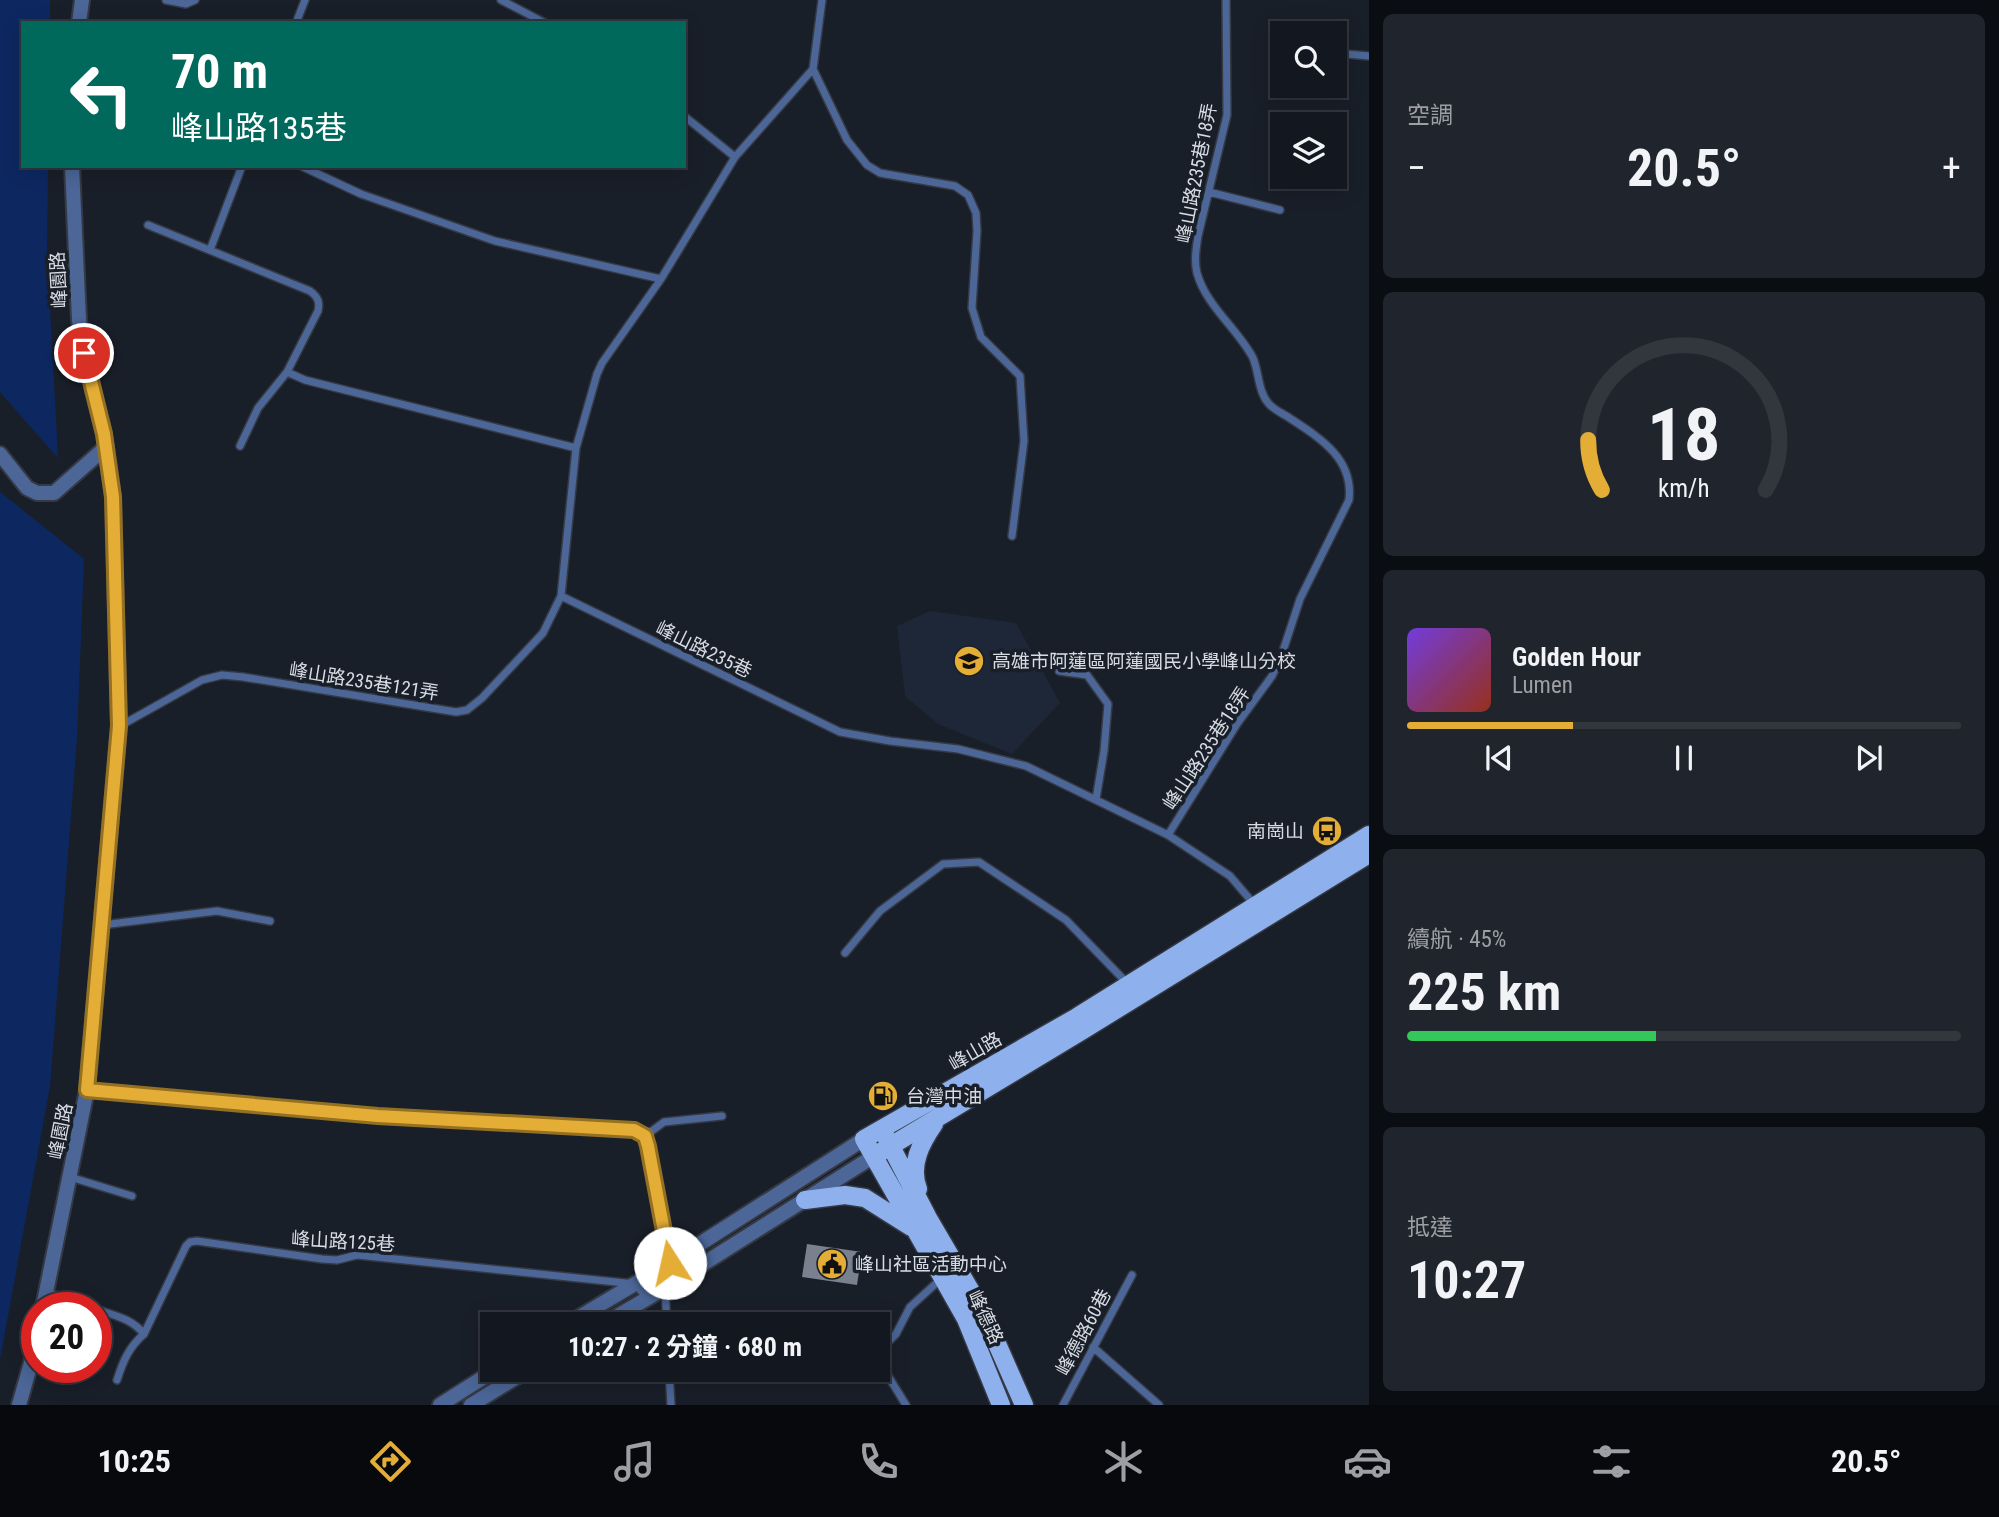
<!DOCTYPE html>
<html lang="zh-TW">
<head>
<meta charset="utf-8">
<style>
	:root { --surface:#13171f; --page:#20242c; --text:#f1f3f6; --muted:#9d9fa4; --line:#32363d; --accent:#e4ad35 }
	body { margin:0; font-family:"Roboto Condensed","Noto Sans TC",sans-serif; background:var(--page); color:var(--text); height:100vh; display:flex; flex-direction:column; font-size:26px; white-space:nowrap }
	* { box-sizing:border-box; margin:0 }
	p { font-size:23px; color:var(--muted) }
	.icon { flex:none; width:38px; height:38px; fill:none; stroke:currentColor; stroke-width:2; stroke-linecap:round; stroke-linejoin:round }
	.map { position:relative; flex:1; overflow:hidden }
	.side { display:flex; flex-direction:column; gap:14px; padding:14px; background:#0a0d11; width:630px }
	.side>* { flex:none }
	.top-card { position:absolute; left:21px; top:21px; width:665px; height:147px; border-radius:0px; box-shadow:0 4px 18px #0003,0 0 0 2px var(--line); background:#00695c; color:#fff; overflow:hidden }
	.buttons { position:absolute; left:1270px; top:21px; display:grid; gap:14px }
	.buttons a { display:grid; place-items:center; width:77px; height:77px; border-radius:0px; background:var(--surface); box-shadow:0 4px 18px #0003,0 0 0 2px var(--line); font-size:35px }
	.speed { position:absolute; left:21px; top:1292px; display:flex; gap:14px; font-size:35px; font-weight:700; text-align:center }
	.speed>* { display:grid; place-content:center; width:91px; height:91px; border-radius:50%; background:var(--surface); box-shadow:0 4px 18px #0003,0 0 0 2px var(--line); line-height:1 }
	.speed .limit { border:10px solid #d22; background:#fff; color:#111 }
	.pin { position:absolute; display:grid; place-items:center; width:60px; height:60px; color:#fff; margin:-30px; border:4px solid #fff; border-radius:50%; box-shadow:0 2px 7px #0007 }
	.me { position:absolute; width:77px; margin:-38px; rotate:350deg; stroke-linejoin:round; filter:drop-shadow(0 0 5px #0008) }
	.turn { display:flex; align-items:center; gap:24px; height:147px; padding:0 35px; font-size:32px }
	.turn .icon { width:91px; height:91px; stroke-width:2.5 }
	.turn b { display:block; font-size:49px; line-height:60px }
	.big { font-size:52px; font-weight:700; line-height:1.1 }
	.side .tile { flex:1; display:flex; flex-direction:column; justify-content:center; gap:10px; min-width:0; padding:0 24px; border-radius:10px; background:var(--page) }
	.side .dial { align-items:center; gap:0 }
	.dial svg { height:182px; overflow:visible; fill:none; stroke:var(--line); stroke-width:7; stroke-linecap:round; text-anchor:middle }
	.dial text { fill:var(--text); stroke:none }
	.song { display:flex; align-items:center; gap:21px }
	.cover { width:84px; height:84px; border-radius:10px; background:linear-gradient(135deg,hsl(260 70% 55%),hsl(10 70% 35%)) }
	.played { height:7px; border-radius:4px; background:linear-gradient(90deg,var(--accent) 30%,var(--line) 30%) }
	.keys { display:flex; justify-content:space-around; direction:ltr }
	.heat { display:flex; justify-content:space-between; align-items:center; font-size:38px; direction:ltr }
	.charge { height:10px; border-radius:5px; background:linear-gradient(90deg,#34c759 45%,var(--line) 0) }
	.trip { position:absolute; left:480px; top:1312px; width:410px; height:70px; border-radius:0px; background:var(--surface); box-shadow:0 4px 18px #0003,0 0 0 2px var(--line); font-weight:700; line-height:70px; text-align:center }
	.tabs { display:flex; height:112px; justify-content:space-around; align-items:center; background:#08090c; color:var(--muted) }
	.tabs .icon { width:49px; height:49px }
	.tabs .on { color:var(--accent) }
	.tabs b { font-size:32px; color:var(--text) }
	main { display:flex; flex:1; min-height:0 }
	.map>svg:first-child { display:block }
</style>
</head>
<body>
<main>
<div class="map">
<svg width="1369" height="1405" viewBox="0 0 1369 1405">
	<rect width="100%" height="100%" fill="#191f29"/>
	<path fill="#1e2737" d="M930,611l86,12 44,80 -48,51 -74,-30 -33,-28 -8,-70z"/>
	<path fill="#0d2861" d="M0,0h50v23h-27v143h25l-1,86 11,206 -58,-66z
		M0,492l84,67 -7,179 -27,348 -50,273z"/>
	<path fill="#79818e" d="M807,1244l55,8 -5,33 -55,-8z"/>
	<g fill="none" stroke-linecap="round" stroke-linejoin="round">
		<g stroke="#343943" stroke-width="10">
			<path id="service" d="M166,0l20,4 9,-4
				M501,0l44,23
				M296,23l9,-23
				M1335,53l34,3
				M813,69l34,71 20,25 13,8 75,13 13,9 8,18 1,18 -5,77 9,29 39,39 4,65 -12,95
				M684,116l51,41
				M301,166l60,28 134,47 166,38
				M1209,192l71,18
				M148,225l162,66c8,6 10,11 8,20l-31,61 -29,36 -18,38
				M210,250l32,-84
				M287,372l18,8 271,68
				M561,596l279,136 50,9 68,8 68,17 142,69 62,41 24,28
				M1059,671l28,4 21,29 -4,47 -8,48
				M120,726l82,-46 20,-5 21,2 213,35 11,-2 15,-12 61,-65 18,-37 15,-148 21,-74 5,-11 59,-84 74,-122 78,-88 9,-69
				M1168,835l69,-111 35,-48 8,-16 20,-61 49,-99c5,-41 -29,-62 -58,-81 -7,-5 -17,-9 -22,-15 -11,-12 -10,-32 -16,-46 -15,-29 -47,-52 -56,-85 -3,-12 -1,-24 1,-37l29,-121 -1,-115
				M102,925l115,-14 53,10
				M845,953l35,-42 63,-47 36,-2 87,58 62,64
				M87,1090l291,26 256,14 11,6 3,10 22,117
				M645,1136l19,-14 58,-6
				M70,1177l62,19
				M665,1289l2,36
				M46,1292l45,15
				M96,1309c19,7 35,9 48,25
				M1093,1347l66,58
				M877,1353l19,-19 14,-27 32,-29
				M877,1358l29,47
				M669,1370l2,35
				M117,1380c6,-19 12,-33 27,-46l42,-88 4,-4 7,-1 125,18 15,1 20,-5 278,29 12,14
				M1063,1405l69,-130"/>
		</g>
		<g stroke="#343943" stroke-width="18">
			<path id="minor" d="M0,454l27,34 10,5h17l52,-46"/>
		</g>
		<g stroke="#343943" stroke-width="18">
			<path id="tertiary" d="M79,23l3,-23
				M43,1307l44,-217 32,-364 -6,-229 -9,-63 -20,-81 -5,-33 -7,-154
				M566,1325l104,-62 194,-124
				M602,1325l63,-37 209,-132
				M19,1405l18,-63
				M440,1405l55,-35
				M471,1405l57,-35"/>
		</g>
		<g stroke="#343943" stroke-width="21">
			<path id="primary" d="M885,1135l43,83 55,94 41,93
				M874,1156l209,-126 286,-176
				M918,1189c-9,-24 3,-46 16,-65
				M805,1200l40,-5 20,3 46,29
				M1001,1405l-35,-86 -102,-180 213,-122 292,-182"/>
		</g>
		<use href="#service" stroke="#4b6697" stroke-width="7"/>
		<use href="#minor" stroke="#4b6697" stroke-width="14"/>
		<use href="#tertiary" stroke="#4b6697" stroke-width="14"/>
		<use href="#primary" stroke="#8eb0ed" stroke-width="18"/>
	</g>
	<g fill="none" stroke-linecap="round" stroke-linejoin="round">
		<g stroke="#947022" stroke-width="18">
			<path id="route" d="M84,353l20,81 9,63 6,229 -32,364 291,26 256,14 11,6 3,10 22,117"/>
		</g>
		<use href="#route" stroke="#e4ad35" stroke-width="12"/>
	</g>
	<defs>
		<g id="school-disc" transform="scale(1.575)"><circle r="9.5" fill="#e4ad35" stroke="#191f29"/><path d="M0-5L7-2L0 1L-7-2ZM-4 1L0 2.5L4 1V4Q0 6-4 4Z" fill="#111"/></g>
		<g id="bus-disc" transform="scale(1.575)"><circle r="9.5" fill="#e4ad35" stroke="#191f29"/><path d="M-5-6H5V4H4V6H2V4H-2V6H-4V4H-5ZM-3.5-4V0h7V-4ZM-3.5 1.2v1.5H-2V1.2ZM2 1.2v1.5H3.5V1.2Z" fill="#111"/></g>
		<g id="fuel-disc" transform="scale(1.575)"><circle r="9.5" fill="#e4ad35" stroke="#191f29"/><path d="M-5.5-6h7V0h2V4h1.3V-2.5L3-4.5l.8-.8L6-3V5H2.5V1h-1V6h-7ZM-4.2-4.7v3.2H.2V-4.7Z" fill="#111"/></g>
		<g id="civic-disc" transform="scale(1.575)"><circle r="9.5" fill="#e4ad35" stroke="#191f29"/><path d="M-.6-6.5H3V-4.5H.6V-3L4-1V1h2V6H-6V1h2V-1L-.6-3ZM-1.2 2.5V6h2.4V2.5Z" fill="#111"/></g>
	</defs>
	<g fill-rule="evenodd">
		<use href="#school-disc" x="969" y="661"/>
		<use href="#bus-disc" x="1327" y="831"/>
		<use href="#fuel-disc" x="883" y="1096"/>
		<use href="#civic-disc" x="832" y="1264"/>
	</g>
	<g text-anchor="middle" stroke-width="7" stroke-linejoin="round" paint-order="stroke">
		<g font-size="19" fill="#d7dbe3" stroke="#191f29">
			<text transform="translate(1196 173) rotate(-79)" y="7">峰山路235巷18弄</text>
			<text transform="translate(58 280) rotate(-93)" y="7">峰園路</text>
			<text transform="translate(704 649) rotate(26)" y="7">峰山路235巷</text>
			<text transform="translate(364 681) rotate(9)" y="7">峰山路235巷121弄</text>
			<text transform="translate(1206 748) rotate(-57)" y="7">峰山路235巷18弄</text>
			<text transform="translate(975 1051) rotate(-30)" y="7">峰山路</text>
			<text transform="translate(60 1131) rotate(-79)" y="7">峰園路</text>
			<text transform="translate(343 1241) rotate(3)" y="7">峰山路125巷</text>
			<text transform="translate(986 1317) rotate(65)" y="7">峰德路</text>
			<text transform="translate(1083 1332) rotate(-62)" y="7">峰德路60巷</text>
		</g>
		<g font-size="19" fill="#d7dbe3" stroke="#191f29" text-anchor="start">
			<text x="992" y="668">高雄市阿蓮區阿蓮國民小學峰山分校</text>
			<text x="1304" y="838" text-anchor="end">南崗山</text>
			<text x="906" y="1103">台灣中油</text>
			<text x="855" y="1271">峰山社區活動中心</text>
		</g>
	</g>
</svg>
<div class="buttons">
<a><svg class="icon" aria-label="search" viewBox="0 0 24 24"><circle cx="10" cy="10" r="6"/><path d="M15 15l6 6"/></svg></a>
<a><svg class="icon" aria-label="layers" viewBox="0 0 24 24"><path d="M12 4l9 5-9 5-9-5zM3 14l9 5 9-5"/></svg></a>
</div>
<div class="speed"><div class="limit">20</div></div>
<div class="pin" style="left:84px;top:353px;background:#d93025"><svg class="icon" aria-label="arrive" viewBox="0 0 24 24"><path d="M6 21V4h12l-3 4 3 4H6"/></svg></div>
<svg class="me" style="left:670px;top:1263px" viewBox="-20 -20 40 40"><circle r="19" fill="#fff"/><path d="M0-13L10 11 0 6-10 11z" fill="#e4ad35"/></svg>
<div class="trip">10:27 · 2 分鐘 · 680 m</div>
<div class="top-card">
<div class="turn"><svg class="icon" aria-label="left" viewBox="0 0 24 24"><path d="M17 20v-9H6M10 6l-5 5 5 5"/></svg><div><b>70 m</b>峰山路135巷</div></div>
</div>
</div>
<section class="side">
<div class="tile"><p>空調</p>
<div class="heat"><a>−</a><b class="big">20.5°</b><a>+</a></div>
</div>
<div class="tile dial"><svg viewBox="0 0 100 80">
<path d="M14 69A42 42 0 1 1 86 69"/>
<path d="M14 69A42 42 0 0 1 8 47" stroke="#e4ad35"/>
<text x="50" y="56" font-size="32" font-weight="700">18</text>
<text x="50" y="72" font-size="11">km/h</text>
</svg></div>
<div class="tile">
<div class="song"><i class="cover"></i><div><b>Golden Hour</b><p>Lumen</p></div></div>
<div class="played"></div>
<div class="keys"><svg class="icon" aria-label="previous" viewBox="0 0 24 24"><path d="M18 5L8 12l10 7zM5 5v14"/></svg><svg class="icon" aria-label="pause" viewBox="0 0 24 24"><path d="M8 5v14M16 5v14"/></svg><svg class="icon" aria-label="next" viewBox="0 0 24 24"><path d="M6 5l10 7-10 7zM19 5v14"/></svg></div>
</div>
<div class="tile"><p>續航 · 45%</p><b class="big">225 km</b><div class="charge"></div></div>
<div class="tile"><p>抵達</p><b class="big">10:27</b></div>
</section>
</main>
<nav class="tabs">
<b>10:25</b>
<svg class="icon on" aria-label="directions" viewBox="0 0 24 24"><path d="M12 3l9 9-9 9-9-9zM9 14v-3h6M13 9l2 2-2 2"/></svg>
<svg class="icon" aria-label="music" viewBox="0 0 24 24"><path d="M9 18V5l10-2v13"/><circle cx="6" cy="18" r="3"/><circle cx="16" cy="16" r="3"/></svg>
<svg class="icon" aria-label="phone" viewBox="0 0 24 24"><path d="M5 4h4l2 5-3 2q2 4 5 5l2-3 5 2v4C11 20 4 13 5 4z"/></svg>
<svg class="icon" aria-label="climate" viewBox="0 0 24 24"><path d="M12 3v18M4 7l16 10M4 17L20 7"/></svg>
<svg class="icon" aria-label="car" viewBox="0 0 24 24"><path d="M5 17H2v-5l4-1 3-4h7l3 4 3 1v5h-3M9 17h6M6 11h13"/><circle cx="7" cy="17" r="2"/><circle cx="17" cy="17" r="2"/></svg>
<svg class="icon" aria-label="filters" viewBox="0 0 24 24"><path d="M4 7h16M4 17h16"/><circle cx="9" cy="7" r="2"/><circle cx="15" cy="17" r="2"/></svg>
<b>20.5°</b>
</nav>
</body>
</html>
